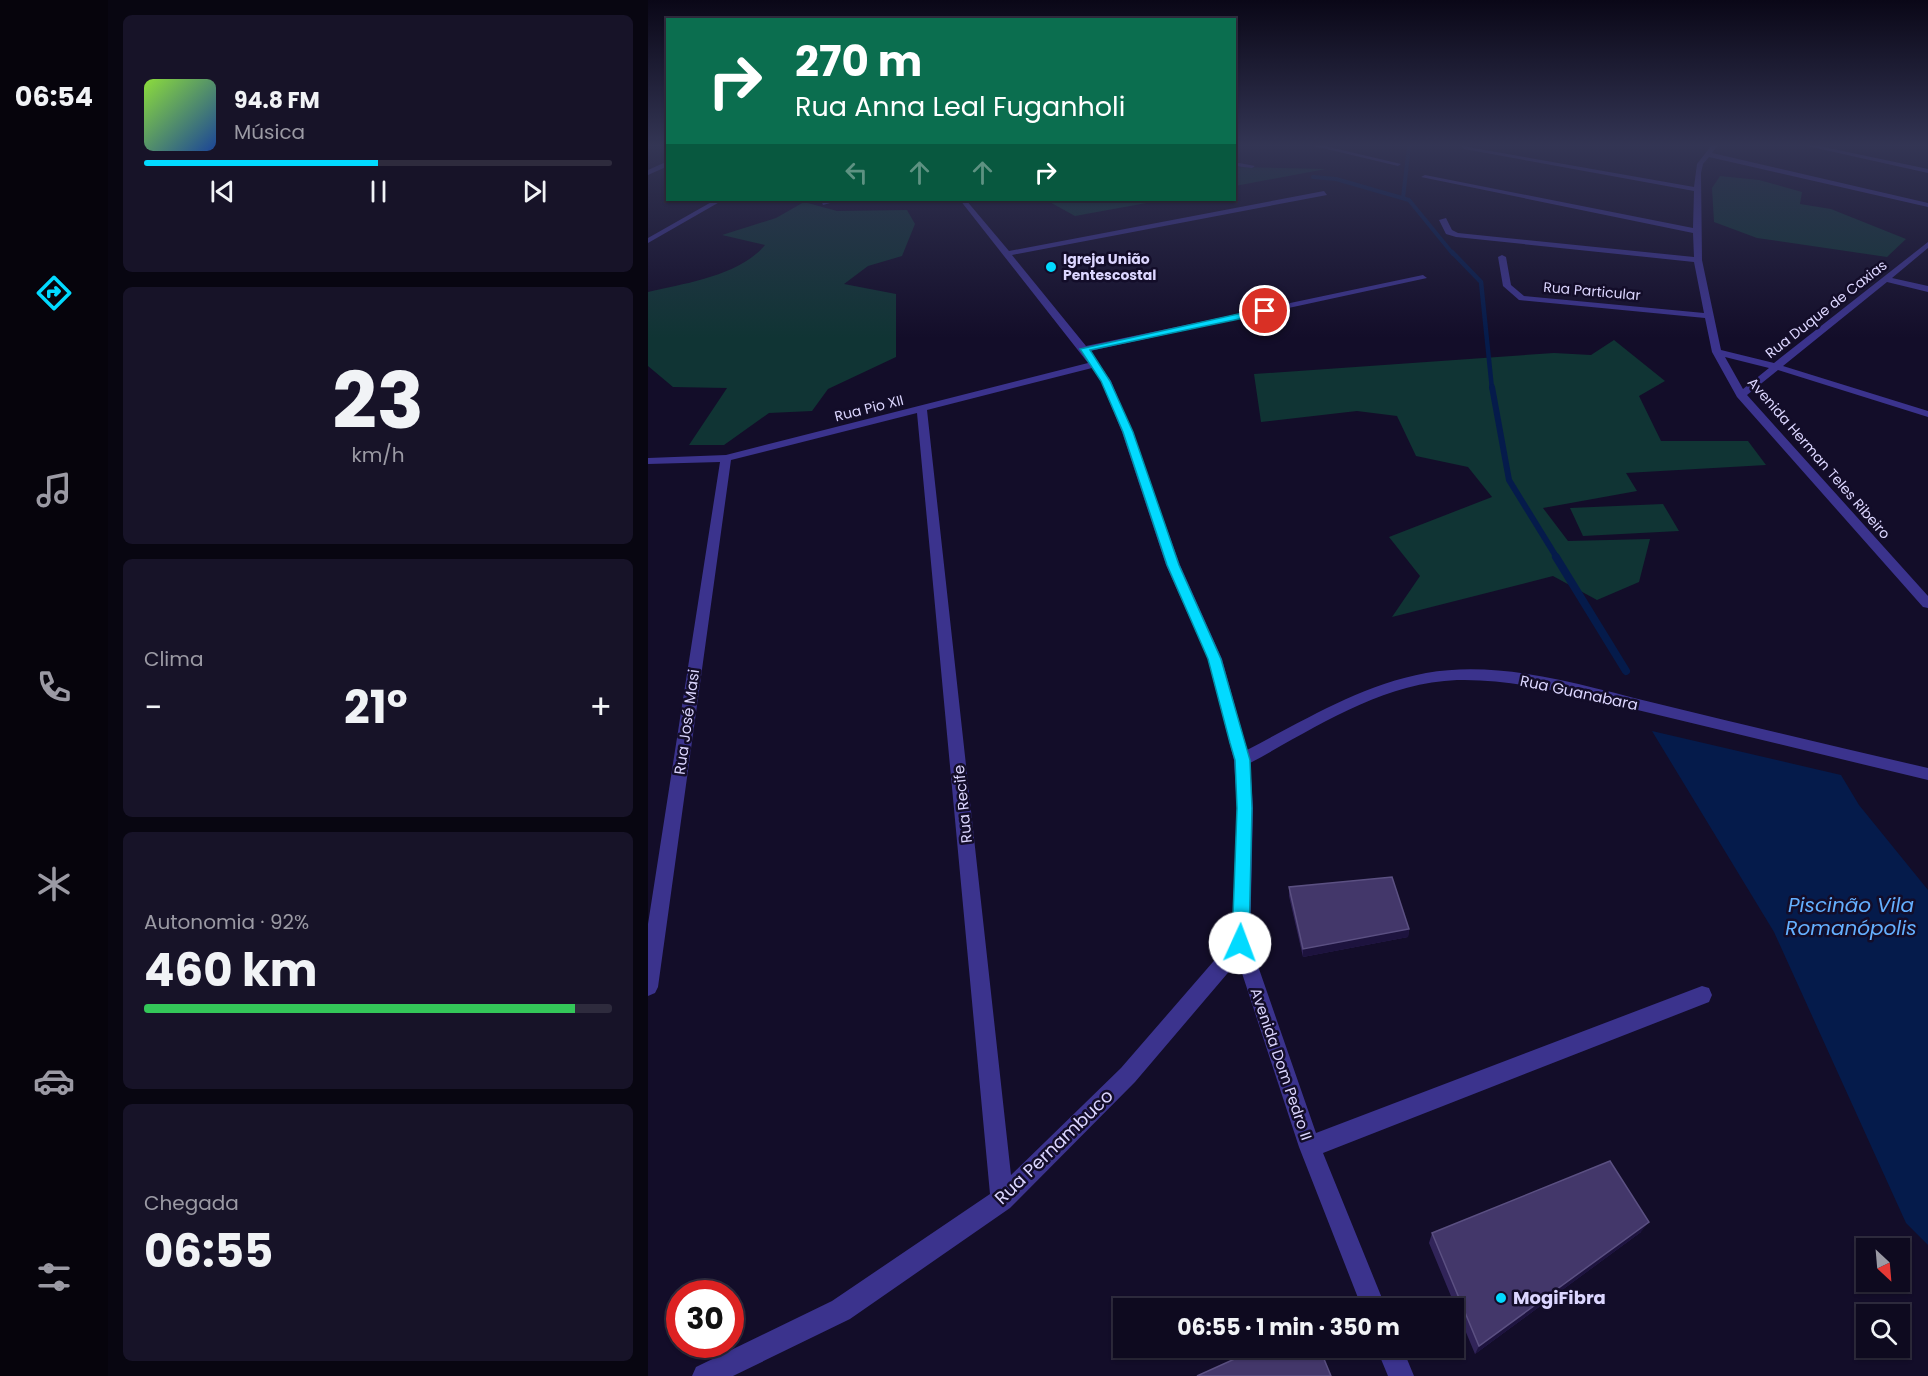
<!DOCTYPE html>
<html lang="pt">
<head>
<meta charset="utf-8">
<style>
	:root { --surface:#0e0a1f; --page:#171328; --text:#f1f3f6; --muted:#9b9aa4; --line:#2e2b3d; --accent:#02daff }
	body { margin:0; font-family:Poppins,sans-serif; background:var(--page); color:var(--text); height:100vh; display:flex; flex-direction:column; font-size:22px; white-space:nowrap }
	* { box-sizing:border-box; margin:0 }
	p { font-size:20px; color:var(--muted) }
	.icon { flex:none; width:33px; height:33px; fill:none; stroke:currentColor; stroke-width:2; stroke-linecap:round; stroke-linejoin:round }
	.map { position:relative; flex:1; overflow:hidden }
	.sheet { display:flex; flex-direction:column; gap:15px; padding:15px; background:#080611; width:540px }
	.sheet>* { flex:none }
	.hud { position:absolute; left:18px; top:18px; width:570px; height:183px; border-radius:0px; box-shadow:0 2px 4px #0004,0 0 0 2px var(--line); background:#0b6e4f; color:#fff; overflow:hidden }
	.needle { width:39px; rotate:154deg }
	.buttons { position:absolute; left:1208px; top:1238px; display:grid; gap:12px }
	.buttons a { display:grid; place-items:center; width:54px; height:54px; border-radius:0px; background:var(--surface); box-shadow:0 2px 4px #0004,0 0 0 2px var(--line); font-size:30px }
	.speed { position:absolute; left:18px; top:1280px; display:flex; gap:12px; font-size:30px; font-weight:700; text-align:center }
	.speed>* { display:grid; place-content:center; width:78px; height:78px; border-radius:50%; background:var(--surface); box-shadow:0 2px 4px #0004,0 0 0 2px var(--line); line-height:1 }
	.speed .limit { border:9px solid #d22; background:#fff; color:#111 }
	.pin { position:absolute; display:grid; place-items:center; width:51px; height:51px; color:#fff; margin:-26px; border:3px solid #fff; border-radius:50%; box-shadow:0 2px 6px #0007 }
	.me { position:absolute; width:66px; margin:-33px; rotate:2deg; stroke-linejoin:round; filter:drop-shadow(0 0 4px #0008) }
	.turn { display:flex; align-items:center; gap:21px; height:126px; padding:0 30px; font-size:27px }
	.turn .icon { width:78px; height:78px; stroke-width:2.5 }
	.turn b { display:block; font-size:42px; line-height:51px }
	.lanes { display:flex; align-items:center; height:57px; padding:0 30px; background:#0003; justify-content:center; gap:30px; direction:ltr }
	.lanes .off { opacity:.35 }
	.big { font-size:45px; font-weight:700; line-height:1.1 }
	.sheet .tile { flex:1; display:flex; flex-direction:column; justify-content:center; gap:9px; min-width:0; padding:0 21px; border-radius:9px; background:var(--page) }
	.sheet .dial { align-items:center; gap:0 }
	.dial b { font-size:78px; line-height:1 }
	.song { display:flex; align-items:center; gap:18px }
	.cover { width:72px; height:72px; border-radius:9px; background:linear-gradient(135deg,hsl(90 70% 55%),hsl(220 70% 35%)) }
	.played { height:6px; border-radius:3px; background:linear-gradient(90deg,var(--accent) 50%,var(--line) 50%) }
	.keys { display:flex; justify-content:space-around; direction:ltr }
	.heat { display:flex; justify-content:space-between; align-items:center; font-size:33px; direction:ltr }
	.charge { height:9px; border-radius:4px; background:linear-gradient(90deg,#34c759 92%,var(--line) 0) }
	.trip { position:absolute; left:465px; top:1298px; width:351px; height:60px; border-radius:0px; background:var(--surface); box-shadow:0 2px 4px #0004,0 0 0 2px var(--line); font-weight:700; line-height:60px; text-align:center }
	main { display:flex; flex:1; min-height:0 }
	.menu { display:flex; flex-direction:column; width:108px; justify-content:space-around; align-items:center; background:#06040c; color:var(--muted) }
	.menu .icon { width:42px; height:42px }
	.menu .on { color:var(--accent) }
	.menu b { font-size:27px; color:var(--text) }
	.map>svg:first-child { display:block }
</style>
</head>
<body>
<main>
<nav class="menu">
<b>06:54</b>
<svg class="icon on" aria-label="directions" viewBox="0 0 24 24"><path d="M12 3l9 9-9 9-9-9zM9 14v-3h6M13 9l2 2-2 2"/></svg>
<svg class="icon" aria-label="music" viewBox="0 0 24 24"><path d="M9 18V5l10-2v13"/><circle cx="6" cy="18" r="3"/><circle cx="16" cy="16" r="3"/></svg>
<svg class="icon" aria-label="phone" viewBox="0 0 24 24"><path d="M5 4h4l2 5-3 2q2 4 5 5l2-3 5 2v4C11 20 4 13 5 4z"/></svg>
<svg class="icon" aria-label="climate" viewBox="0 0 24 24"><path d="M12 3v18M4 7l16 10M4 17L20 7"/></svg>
<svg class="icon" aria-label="car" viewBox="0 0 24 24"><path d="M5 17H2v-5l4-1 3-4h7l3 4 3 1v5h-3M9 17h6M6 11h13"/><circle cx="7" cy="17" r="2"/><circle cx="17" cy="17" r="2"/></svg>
<svg class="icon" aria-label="filters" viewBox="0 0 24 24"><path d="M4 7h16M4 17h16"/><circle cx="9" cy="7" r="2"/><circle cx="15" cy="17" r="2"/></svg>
</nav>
<section class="sheet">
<div class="tile">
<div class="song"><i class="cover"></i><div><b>94.8 FM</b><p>Música</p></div></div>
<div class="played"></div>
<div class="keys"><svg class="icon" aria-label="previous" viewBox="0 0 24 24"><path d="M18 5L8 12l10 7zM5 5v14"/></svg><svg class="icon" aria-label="pause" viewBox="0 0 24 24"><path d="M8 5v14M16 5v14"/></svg><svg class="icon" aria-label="next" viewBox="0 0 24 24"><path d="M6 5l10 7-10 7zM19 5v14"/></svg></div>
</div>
<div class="tile dial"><b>23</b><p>km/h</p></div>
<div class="tile"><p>Clima</p>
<div class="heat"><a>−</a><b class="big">21°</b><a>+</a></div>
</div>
<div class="tile"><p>Autonomia · 92%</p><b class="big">460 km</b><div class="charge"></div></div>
<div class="tile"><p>Chegada</p><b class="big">06:55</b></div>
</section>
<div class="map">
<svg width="1280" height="1376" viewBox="0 0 1280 1376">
	<rect width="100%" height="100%" fill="#130d29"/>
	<path fill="#103434" d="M587,167l91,2 -91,17z
		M1072,176l39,4 43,12 -2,12 31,5 75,30 -19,18 -130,-19 -43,-16 -2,-34z
		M398,200h117l-88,16z
		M156,202l33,9 70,-1 8,14 -13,32 -34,10 -24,18 52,10v63l-68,32 -16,22 -43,2 -45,32h-35l38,-57 -54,-1 -25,-21v-74c38,-9 91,-16 117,-47l-43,-10 54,-17z
		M966,340l51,41 -26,15 22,45h87l18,24 -140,8 11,18 -94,17 25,33 82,-2 -11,43 -42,18 -44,-24 -161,41 28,-41 -31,-39 103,-40 -24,-30 -52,-11 -19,-40 -40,-5 -96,11 -7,-48 300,-21 37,2z
		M1015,504l16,27 -96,5 -13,-28z"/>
	<path fill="#051b4b" d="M1004,731l189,44 18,30 69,85v355l-22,-22 -132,-291z"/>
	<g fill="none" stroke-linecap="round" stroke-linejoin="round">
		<path stroke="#051b4b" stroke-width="4" d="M665,177l23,2 73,21 44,54
			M755,198l6,-52"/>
		<path stroke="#051b4b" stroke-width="4.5" d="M804,252l29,30 11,107"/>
		<path stroke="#051b4b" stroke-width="6" d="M844,387l17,93 48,78"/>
		<path stroke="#051b4b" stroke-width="8" d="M908,557l70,114"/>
		<path fill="#3b338d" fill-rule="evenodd" d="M666,146h11l76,18 -3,2z
			M814,146l232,41 3,-23 14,-18h6l-5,7 216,50v4l-219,-50 -6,7 -2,9 1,87 19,90 53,13 154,-121v6l-36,30 36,8v6l-41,-10 -104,84 145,45v6l-150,-47 -31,25 181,201v12l-5,-1 -186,-210 -25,-45 -7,-34 -186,-18 -16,-14 -5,-29 4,-2 4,2 5,28 13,11 180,17 -10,-51 -238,-25 -10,-3 -7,-14 7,-2 6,12 6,3 236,24 -1,-24 -272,-56 4,-2 268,53 1,-37 -230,-42zM1077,357l44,11 -26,21z
			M1159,146h12l109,23v4z
			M20,161v5l-20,9v-5z
			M586,162l21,4 -3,2 -18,-2z
			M676,191l3,4 -315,60 74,91 337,-71 4,3 -337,73 21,30 21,51 48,133 42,94 25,91c58,-30 114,-65 179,-77 80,-14 164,15 241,33 87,21 174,42 261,62v12l-357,-86c-38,-8 -75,-15 -114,-14 -76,3 -142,48 -207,83l3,45 -3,135 66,190 386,-147 7,2 3,7 -3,7 -386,151 63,155h-24l-63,-161 -61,-186 -103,121 -125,126 -160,111 -117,57h-41l4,-9 136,-66 158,-107 -73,-781 -186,47 -73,527 -3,6 -7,3v-72l72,-462 -72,2v-6l78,-3 362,-92 -128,-163h6l43,51zM444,368l9,13 21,51 44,133 42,94 26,101 3,48 -5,132 -111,128 -110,107 -84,-765z
			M67,200h8l-75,43v-5z
			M173,200h6l3,3 -7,2z
			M728,1347h26l12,29h-26z"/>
	</g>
	<path fill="#312459" d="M641,887l120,42 -1,8 -105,20 -14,-61z
		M993,1232l-166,122 -46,-111 3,-10z"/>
	<path fill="#1d133e" d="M761,929l-1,8 -105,20v-8z
		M1001,1222l-8,10 -166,122 4,-8z"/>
	<path fill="#43376a" stroke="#5b5082" stroke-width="1.5" d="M744,877l17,52 -106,20 -14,-62z
		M962,1161l39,61 -170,124 -47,-113z
		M613,1347h58l12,29h-134z"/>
	<linearGradient id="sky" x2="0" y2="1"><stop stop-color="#0a0717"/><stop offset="0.43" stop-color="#333554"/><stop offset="1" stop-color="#333554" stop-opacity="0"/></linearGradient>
	<rect width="1280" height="338" fill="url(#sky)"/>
	<path fill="#02daff" stroke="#018ea6" stroke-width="1.5" d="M617,308l3,5 -178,37 20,31 23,51 46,133 42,94 29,101 2,48 -3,135 -2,6 -7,2 -6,-2 -2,-6 5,-135 -2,-48 -5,-17 -22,-84 -41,-94 -44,-133 -22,-51 -21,-32z"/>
	<g fill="#02daff" stroke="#130d29" stroke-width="2">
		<circle cx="403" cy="267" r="6"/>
		<circle cx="853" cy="1298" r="6"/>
	</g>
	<g text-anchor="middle" stroke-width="5" stroke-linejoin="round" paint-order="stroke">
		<g font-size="14" font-weight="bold" fill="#dcd6ff" stroke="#130d29" text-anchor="start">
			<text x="415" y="264">Igreja União<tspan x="415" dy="16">Pentescostal</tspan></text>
		</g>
		<g font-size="14" fill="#dcd6ff" stroke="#130d29">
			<text transform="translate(944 291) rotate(5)" y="5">Rua Particular</text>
			<text transform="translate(1178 309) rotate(-38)" y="5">Rua Duque de Caxias</text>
			<text transform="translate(221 408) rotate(-14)" y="5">Rua Pio XII</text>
			<text transform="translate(1171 458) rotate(49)" y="5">Avenida Herman Teles Ribeiro</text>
		</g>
		<g font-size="15" fill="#dcd6ff" stroke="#130d29">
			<text transform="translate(931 693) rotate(12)" y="5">Rua Guanabara</text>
			<text transform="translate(39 722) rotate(-82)" y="5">Rua José Masi</text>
			<text transform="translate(315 804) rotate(-96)" y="5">Rua Recife</text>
			<text transform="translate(633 1064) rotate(71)" y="5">Avenida Dom Pedro II</text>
		</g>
		<g font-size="18" fill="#dcd6ff" stroke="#130d29">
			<text transform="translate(406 1147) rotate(-44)" y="6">Rua Pernambuco</text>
		</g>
		<g font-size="18" font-weight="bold" fill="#dcd6ff" stroke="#130d29" text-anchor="start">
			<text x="865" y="1304">MogiFibra</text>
		</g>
		<g font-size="20" font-style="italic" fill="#64b0ff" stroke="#130d29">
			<text x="1203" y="912">Piscinão Vila<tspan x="1203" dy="23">Romanópolis</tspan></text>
		</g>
	</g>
</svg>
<div class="buttons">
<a><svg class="needle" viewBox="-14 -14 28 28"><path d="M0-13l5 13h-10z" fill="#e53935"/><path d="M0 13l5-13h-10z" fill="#9b9aa4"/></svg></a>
<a><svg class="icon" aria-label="search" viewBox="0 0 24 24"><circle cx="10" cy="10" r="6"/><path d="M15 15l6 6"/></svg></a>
</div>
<div class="speed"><div class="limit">30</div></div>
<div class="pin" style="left:617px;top:311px;background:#d93025"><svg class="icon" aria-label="arrive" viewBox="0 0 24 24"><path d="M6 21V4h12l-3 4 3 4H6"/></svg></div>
<svg class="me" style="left:592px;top:943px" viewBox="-20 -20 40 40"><circle r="19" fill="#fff"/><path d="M0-13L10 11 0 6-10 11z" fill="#02daff"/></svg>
<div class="trip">06:55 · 1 min · 350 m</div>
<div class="hud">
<div class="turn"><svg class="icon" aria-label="right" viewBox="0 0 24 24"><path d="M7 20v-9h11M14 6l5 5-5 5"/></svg><div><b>270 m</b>Rua Anna Leal Fuganholi</div></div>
<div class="lanes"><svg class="icon off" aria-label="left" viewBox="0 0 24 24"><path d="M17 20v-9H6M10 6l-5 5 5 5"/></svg><svg class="icon off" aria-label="ahead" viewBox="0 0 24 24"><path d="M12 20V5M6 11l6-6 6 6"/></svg><svg class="icon off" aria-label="ahead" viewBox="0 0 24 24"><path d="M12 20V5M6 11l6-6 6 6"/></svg><svg class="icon" aria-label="right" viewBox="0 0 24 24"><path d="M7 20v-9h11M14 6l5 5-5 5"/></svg></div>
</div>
</div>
</main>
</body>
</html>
